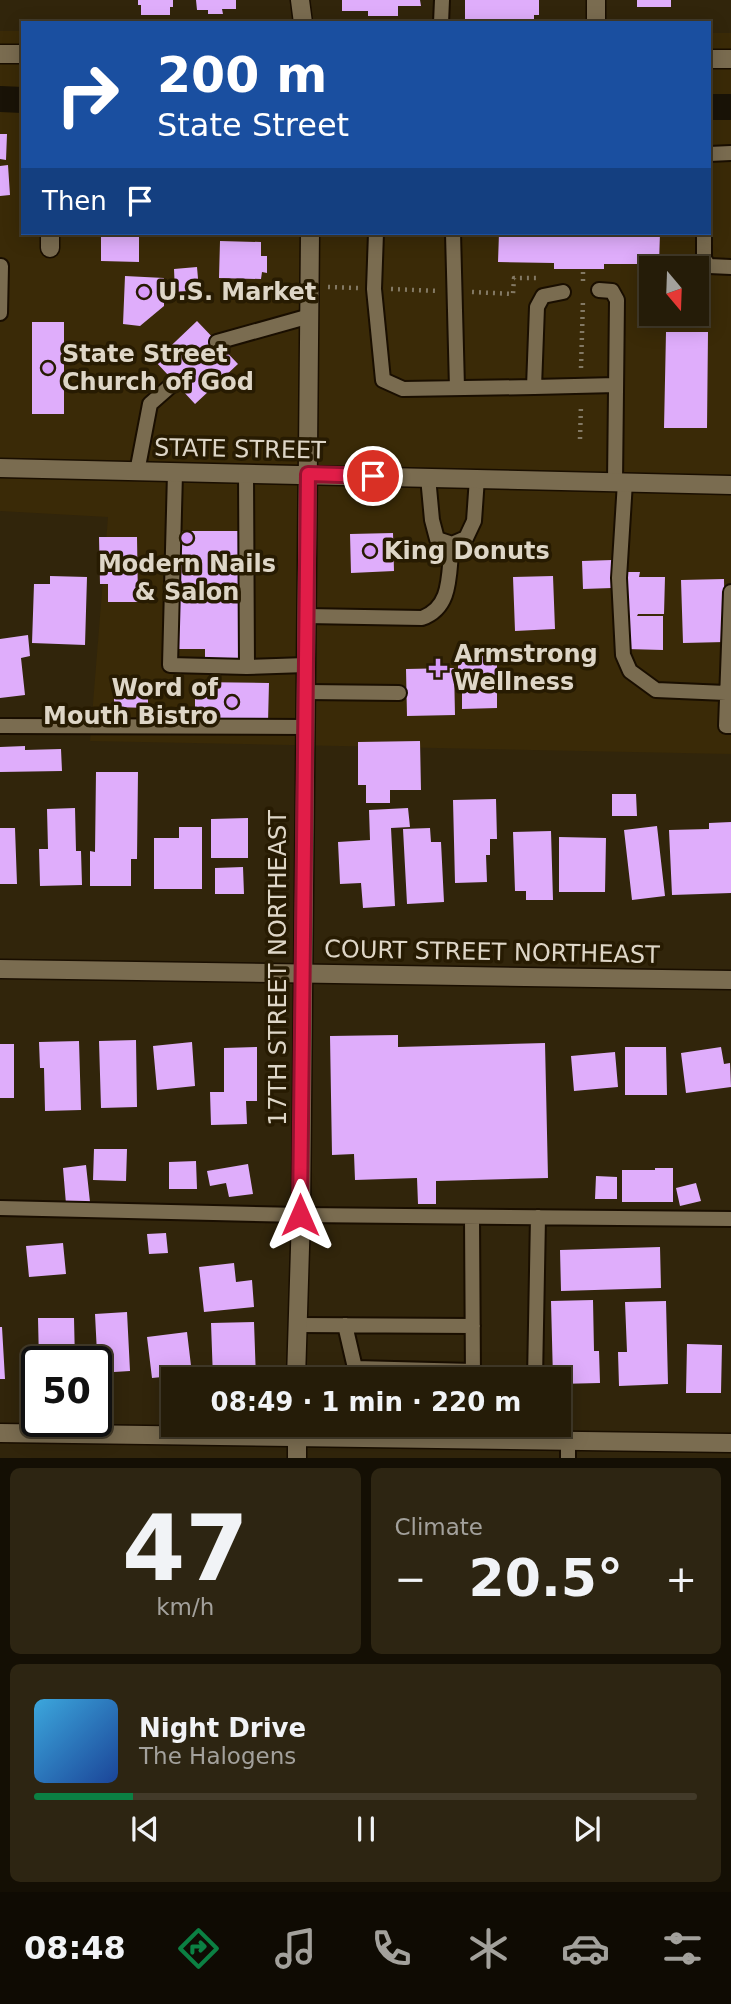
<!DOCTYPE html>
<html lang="en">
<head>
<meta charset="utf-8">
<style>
	:root { --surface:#251c08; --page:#2d2512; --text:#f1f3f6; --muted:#a3a19c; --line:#423a29; --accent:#0b8043 }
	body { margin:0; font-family:"DejaVu Sans",sans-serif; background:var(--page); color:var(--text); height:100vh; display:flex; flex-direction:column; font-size:26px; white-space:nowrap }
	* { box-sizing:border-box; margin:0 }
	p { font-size:23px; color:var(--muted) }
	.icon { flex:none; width:38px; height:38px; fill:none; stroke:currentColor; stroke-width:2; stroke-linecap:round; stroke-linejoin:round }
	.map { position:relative; height:1458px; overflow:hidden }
	.side { display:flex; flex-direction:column; gap:10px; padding:10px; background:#140f04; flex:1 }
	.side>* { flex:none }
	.banner { position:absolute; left:21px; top:21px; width:690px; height:214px; border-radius:0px; box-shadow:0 4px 18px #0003,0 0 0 2px var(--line); background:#1a4fa0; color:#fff; overflow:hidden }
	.needle { width:46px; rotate:161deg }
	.tools { position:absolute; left:639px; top:256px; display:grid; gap:14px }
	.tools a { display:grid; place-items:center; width:70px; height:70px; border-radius:0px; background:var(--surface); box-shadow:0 4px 18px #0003,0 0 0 2px var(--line); font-size:35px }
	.speed { position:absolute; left:21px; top:1346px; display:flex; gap:14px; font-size:35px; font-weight:700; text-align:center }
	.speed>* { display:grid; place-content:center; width:91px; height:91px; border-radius:50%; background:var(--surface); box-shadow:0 4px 18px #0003,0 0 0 2px var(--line); line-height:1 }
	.speed .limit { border:4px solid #111; border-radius:10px; background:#fff; color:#111 }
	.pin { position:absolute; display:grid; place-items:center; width:60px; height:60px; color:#fff; margin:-30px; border:4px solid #fff; border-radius:50%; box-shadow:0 2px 7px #0007 }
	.me { position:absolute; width:77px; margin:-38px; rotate:0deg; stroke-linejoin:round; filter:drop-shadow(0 0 5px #0008) }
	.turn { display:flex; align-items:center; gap:24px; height:147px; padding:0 21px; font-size:32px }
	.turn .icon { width:91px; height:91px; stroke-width:2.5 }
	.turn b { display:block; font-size:49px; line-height:60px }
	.then { display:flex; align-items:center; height:66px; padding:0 21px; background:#0003; gap:14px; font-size:26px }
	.big { font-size:52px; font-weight:800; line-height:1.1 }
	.side .widget { flex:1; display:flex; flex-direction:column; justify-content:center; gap:10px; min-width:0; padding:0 24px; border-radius:10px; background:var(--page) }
	.side .dial { align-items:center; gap:0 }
	.dial b { font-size:91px; line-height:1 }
	.song { display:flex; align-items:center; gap:21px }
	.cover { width:84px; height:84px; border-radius:10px; background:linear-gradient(135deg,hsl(200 70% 55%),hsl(220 70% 35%)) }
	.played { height:7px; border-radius:4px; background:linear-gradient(90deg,var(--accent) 15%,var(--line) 15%) }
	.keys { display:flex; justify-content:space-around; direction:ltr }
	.heat { display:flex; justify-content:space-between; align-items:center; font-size:38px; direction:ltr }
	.side .tiles { flex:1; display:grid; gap:10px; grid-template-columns:1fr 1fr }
	.widget:last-child { grid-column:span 2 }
	.trip { position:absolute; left:161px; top:1367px; width:410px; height:70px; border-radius:0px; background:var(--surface); box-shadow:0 4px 18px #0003,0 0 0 2px var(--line); font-weight:800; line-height:70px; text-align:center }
	.tab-bar { display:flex; height:112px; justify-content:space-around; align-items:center; background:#0f0b03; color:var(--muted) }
	.tab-bar .icon { width:49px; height:49px }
	.tab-bar .on { color:var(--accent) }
	.tab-bar b { font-size:32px; color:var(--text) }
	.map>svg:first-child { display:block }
</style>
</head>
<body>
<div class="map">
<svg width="731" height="1458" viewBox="0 0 731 1458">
	<rect width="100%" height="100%" fill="#31250b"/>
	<path fill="#3a2a07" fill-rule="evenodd" d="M0,31h23v202h686v-200h22v721l-641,-13 18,-224 -108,-6zM651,268h45v45h-45z"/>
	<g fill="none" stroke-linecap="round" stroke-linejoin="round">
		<path stroke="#191307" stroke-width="26" d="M0,99l23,1
			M709,107h22"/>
	</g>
	<path fill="#dfadfb" d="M138,0h35v7h-3v8h-29v-10h-3z
		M196,0h40v9h-14l1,5h-15v-4h-11z
		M342,0h78l1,6h-23v10h-30v-5h-26z
		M465,0h74v15h-5v5l-69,-1z
		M637,0h34v7h-34z
		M0,134h7l-1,26 -6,-1z
		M8,165l2,30 -10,1v-30z
		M101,233h38v29l-38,-1z
		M499,233h161l-1,31h-55v5h-50v-6l-56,-1z
		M220,241l41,1v14h6v17l-5,-1 -1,7 -42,-1z
		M197,267l2,23 -24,2 -1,-23z
		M125,276l39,2v28l-24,20 -17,-2z
		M197,321l41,43 -43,40 -40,-43z
		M32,322h32v92h-32z
		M666,332h42l-1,96h-43z
		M176,531h64v132h-35v-14h-30z
		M393,533l1,38 -43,2 -1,-39z
		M99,537h38l1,65h-30v-18h-8z
		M612,560v28l-29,1 -1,-28z
		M628,572h12l-1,5h26l-1,37h-26l-1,2h26v34l-37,-1z
		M50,576l37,1 -2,68 -53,-2 2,-59h16z
		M553,576l2,53 -40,2 -2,-54z
		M724,579l1,63 -42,1 -2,-63z
		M28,635l2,21 -9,2 4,37 -25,3v-59z
		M458,656h39v52l-35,1v-37h-4z
		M454,668l1,47 -48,1 -1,-47z
		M114,682l34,1v25l-34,-1z
		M195,682l74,1 -1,39h-73z
		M420,741l1,49h-31v13h-24v-18h-8v-43z
		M25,746v4l36,-1 1,22 -62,1v-25z
		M96,772h42l-1,87h-6v27h-41v-35l5,1z
		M612,794h24l1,22h-25z
		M496,799l1,40h-7v16h-4l1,27 -32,1 -2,-83z
		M75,808l1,43h5l1,34 -42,1 -1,-37h9l-1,-40z
		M408,808l2,19 -19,1 4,78 -32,2 -2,-25 -21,1 -2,-42 32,-2 -1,-30z
		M248,818v40h-37v-39z
		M731,822v71l-59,2 -3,-65 40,-1v-6z
		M657,826l8,70 -33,4 -8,-70z
		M179,827h23v62h-48v-51h25z
		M0,828h15l2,56h-17z
		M430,828l1,14h10l3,60 -37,2 -4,-75z
		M551,831l2,69h-27v-9h-11l-2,-59z
		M559,837l47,1 -1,54h-46z
		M243,867l1,27h-29v-26z
		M398,1035v12l147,-4 3,135 -112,3v23h-18l-1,-26 -62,2 -1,-26 -22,1 -2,-119z
		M136,1040l1,67 -36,1 -2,-67z
		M79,1041l2,69 -36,1 -1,-43h-4l-1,-26z
		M192,1042l3,44 -38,4 -4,-44z
		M0,1044h14v54h-14z
		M257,1047v54h-11l1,23 -36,1 -1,-33h14v-44z
		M625,1047h41l1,48h-42z
		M721,1047l3,17 6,-1 1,24 -45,6 -5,-40z
		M615,1052l3,35 -44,4 -3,-35z
		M94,1149h33l-1,32 -33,-1z
		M196,1161l1,28h-28v-27z
		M248,1164l5,30 -24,3 -3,-14 -16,3 -3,-15z
		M86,1165l4,37 -24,2 -3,-36z
		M655,1168h18v34h-51v-32h33z
		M596,1176l21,1v22h-22z
		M696,1183l5,18 -21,5 -4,-18z
		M166,1233l2,20 -19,1 -2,-20z
		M63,1243l3,31 -37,3 -3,-31z
		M660,1247l1,41 -100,3 -1,-41z
		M234,1263l2,19 16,-2 2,27 -50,5 -5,-45z
		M593,1300l1,51h5l1,32 -42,1v-5h-5l-2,-78z
		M666,1301l2,83 -49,2 -1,-34h9l-2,-50z
		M127,1312l3,59 -32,2 -3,-59z
		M38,1318h36l1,44h-36z
		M254,1322l2,57h-43l-2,-56z
		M0,1327h2l3,52h-5z
		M187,1332l5,42 -40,4 -5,-41z
		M687,1344l35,1 -1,48h-35z"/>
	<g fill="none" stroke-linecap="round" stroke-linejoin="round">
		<g stroke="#190e00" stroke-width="18">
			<path id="service" d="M441,23l1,-23
				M709,154l22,-1
				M376,233l-2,56 9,91 20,9 131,-2
				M453,233l4,155
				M704,233v26l5,7 22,1
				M599,290l13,1 5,9 -2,182
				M563,292l-20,4 -6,11 -3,80 82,-2
				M0,313l1,-47
				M217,342l93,-26
				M137,472l13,-68 25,-22
				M175,473l-5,192 77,2 -1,-193
				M428,477l4,43 5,19 15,5 14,-6 8,-17 3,-43
				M625,482l-6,96 4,77 7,16 26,19 70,3
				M731,592l-5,134h5
				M306,616l116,2c31,-11 26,-45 30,-74
				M247,667l59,-2
				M306,692l93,1
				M0,726l306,1
				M0,1208l301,7 430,4
				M472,1217l1,162
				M298,1325l175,1
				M345,1325l10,43 118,3
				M535,1379l3,-162
				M534,1440v-16
				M568,1458v-17"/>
		</g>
		<g stroke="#190e00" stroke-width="21">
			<path id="minor" d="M596,23v-23
				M0,54h23
				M709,59h22
				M50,248v-15
				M0,969l731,11
				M0,1433l731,10"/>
		</g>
		<g stroke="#190e00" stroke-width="21">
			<path id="secondary" d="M300,0l3,23
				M0,468l731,17
				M296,1379l5,-164 9,-982
				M297,1424v34"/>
		</g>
		<path stroke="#837964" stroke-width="4.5" stroke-dasharray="2 5" stroke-linecap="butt" d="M583,281v-12
			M328,287l30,1
			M391,289l48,2
			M472,292l41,2 1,-16h22
			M581,368l2,-68
			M580,439l1,-34"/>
		<use href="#service" stroke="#7a6c50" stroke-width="14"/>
		<use href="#minor" stroke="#7a6c50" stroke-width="18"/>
		<use href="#secondary" stroke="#7a6c50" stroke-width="18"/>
	</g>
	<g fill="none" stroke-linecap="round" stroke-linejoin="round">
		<g stroke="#92132f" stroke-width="18">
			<path id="route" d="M300,1215l8,-741 65,2"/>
		</g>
		<use href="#route" stroke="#e11d48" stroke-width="12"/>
	</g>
	<g fill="#d79bf9" stroke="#271b02" stroke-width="2.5">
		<circle cx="144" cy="292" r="7"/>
		<circle cx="48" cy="368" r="7"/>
		<circle cx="187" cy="538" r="7"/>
		<circle cx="370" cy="551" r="7"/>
		<path d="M434.5 657.5h7v7h7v7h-7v7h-7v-7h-7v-7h7z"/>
		<circle cx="232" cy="702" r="7"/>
	</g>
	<g text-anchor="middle" stroke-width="7" stroke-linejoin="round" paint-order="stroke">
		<g font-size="24" font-weight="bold" fill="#ded6c7" stroke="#271b02" text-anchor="start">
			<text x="158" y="300">U.S. Market</text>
			<text x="62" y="362">State Street<tspan x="62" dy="28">Church of God</tspan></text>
			<text x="384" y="559">King Donuts</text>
			<text x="187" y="572" text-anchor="middle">Modern Nails<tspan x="187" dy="28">&amp; Salon</tspan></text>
			<text x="454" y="662">Armstrong<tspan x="454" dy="28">Wellness</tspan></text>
			<text x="218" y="696" text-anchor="end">Word of<tspan x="218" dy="28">Mouth Bistro</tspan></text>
		</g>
		<g font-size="24" fill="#ded6c7" stroke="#271b02">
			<text transform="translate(240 449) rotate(1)" y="8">STATE STREET</text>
			<text transform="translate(492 952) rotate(1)" y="8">COURT STREET NORTHEAST</text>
			<text transform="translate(278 968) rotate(-90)" y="8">17TH STREET NORTHEAST</text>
		</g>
	</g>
</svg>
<div class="tools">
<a><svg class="needle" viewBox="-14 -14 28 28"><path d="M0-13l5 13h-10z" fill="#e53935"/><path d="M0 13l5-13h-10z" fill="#a3a19c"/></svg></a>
</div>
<div class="speed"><div class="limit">50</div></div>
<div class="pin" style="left:373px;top:476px;background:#d93025"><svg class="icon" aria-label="arrive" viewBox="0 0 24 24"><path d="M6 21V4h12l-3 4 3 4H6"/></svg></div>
<svg class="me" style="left:300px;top:1215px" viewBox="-20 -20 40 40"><path d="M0-17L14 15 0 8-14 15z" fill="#e11d48" stroke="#fff" stroke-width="4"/></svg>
<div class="trip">08:49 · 1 min · 220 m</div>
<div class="banner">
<div class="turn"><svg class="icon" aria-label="right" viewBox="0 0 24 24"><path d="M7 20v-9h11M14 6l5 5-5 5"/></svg><div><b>200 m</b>State Street</div></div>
<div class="then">Then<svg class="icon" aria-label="arrive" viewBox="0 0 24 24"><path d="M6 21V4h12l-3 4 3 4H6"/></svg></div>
</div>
</div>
<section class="side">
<div class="tiles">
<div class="widget dial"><b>47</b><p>km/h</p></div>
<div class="widget"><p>Climate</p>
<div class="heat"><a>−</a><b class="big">20.5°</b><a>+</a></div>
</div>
<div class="widget">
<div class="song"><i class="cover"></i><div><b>Night Drive</b><p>The Halogens</p></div></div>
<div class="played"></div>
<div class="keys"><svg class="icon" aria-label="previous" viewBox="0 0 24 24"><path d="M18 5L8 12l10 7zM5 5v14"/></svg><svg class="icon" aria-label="pause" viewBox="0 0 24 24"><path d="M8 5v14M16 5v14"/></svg><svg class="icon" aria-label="next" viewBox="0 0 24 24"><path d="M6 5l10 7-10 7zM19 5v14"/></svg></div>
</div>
</div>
</section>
<nav class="tab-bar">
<b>08:48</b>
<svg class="icon on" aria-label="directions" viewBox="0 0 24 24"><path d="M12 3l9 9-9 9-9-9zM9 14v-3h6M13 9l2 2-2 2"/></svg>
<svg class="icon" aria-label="music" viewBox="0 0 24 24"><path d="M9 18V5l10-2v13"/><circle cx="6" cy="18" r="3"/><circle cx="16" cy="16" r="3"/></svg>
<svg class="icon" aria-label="phone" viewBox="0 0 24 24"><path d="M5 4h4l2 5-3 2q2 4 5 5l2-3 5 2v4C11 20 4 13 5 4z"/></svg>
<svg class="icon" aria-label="climate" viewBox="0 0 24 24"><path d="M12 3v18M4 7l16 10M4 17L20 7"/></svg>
<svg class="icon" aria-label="car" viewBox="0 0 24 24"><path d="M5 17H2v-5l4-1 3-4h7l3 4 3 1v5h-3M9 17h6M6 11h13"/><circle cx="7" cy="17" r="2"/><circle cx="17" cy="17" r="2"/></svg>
<svg class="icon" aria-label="filters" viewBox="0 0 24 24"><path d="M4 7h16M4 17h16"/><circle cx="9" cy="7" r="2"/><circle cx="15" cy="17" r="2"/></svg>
</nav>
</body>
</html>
